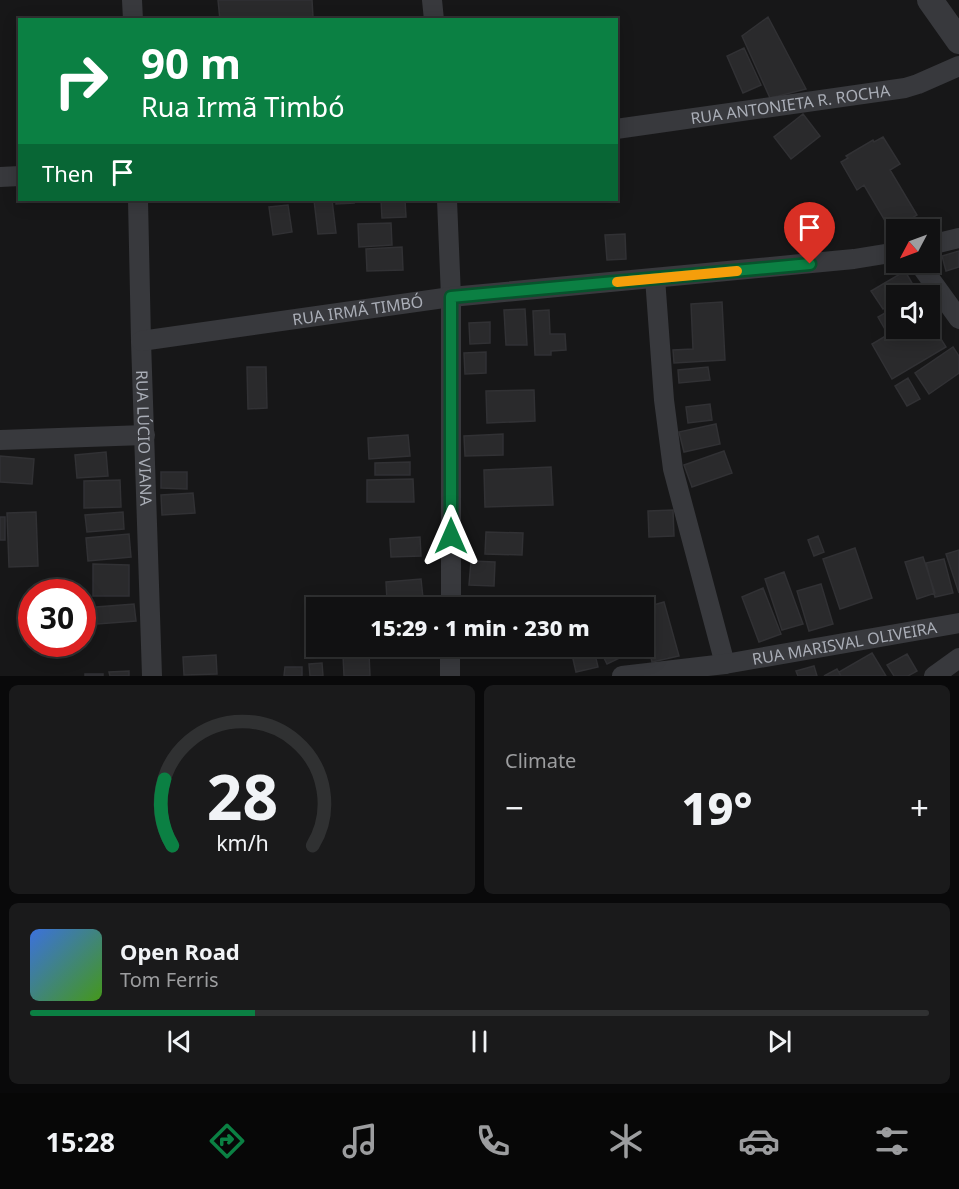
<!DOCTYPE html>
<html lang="en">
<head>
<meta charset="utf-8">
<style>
	:root { --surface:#111112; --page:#1a1a1b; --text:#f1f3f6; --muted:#9c9d9f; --line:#303132; --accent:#0b8043 }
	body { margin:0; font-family:"Noto Sans",sans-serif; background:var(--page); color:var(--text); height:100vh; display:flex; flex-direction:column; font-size:22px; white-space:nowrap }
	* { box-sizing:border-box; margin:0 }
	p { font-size:20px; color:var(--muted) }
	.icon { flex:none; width:33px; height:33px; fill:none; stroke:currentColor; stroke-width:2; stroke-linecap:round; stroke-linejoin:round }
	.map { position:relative; height:676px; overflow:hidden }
	.details { display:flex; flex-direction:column; gap:9px; padding:9px; background:#09090a; flex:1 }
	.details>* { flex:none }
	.guide { position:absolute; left:18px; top:18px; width:600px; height:183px; border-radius:0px; box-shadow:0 3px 15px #0003,0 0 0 2px var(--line); background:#0b8043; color:#fff; overflow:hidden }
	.needle { width:39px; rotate:229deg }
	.tools { position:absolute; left:886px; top:219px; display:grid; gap:12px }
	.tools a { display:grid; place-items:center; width:54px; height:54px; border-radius:0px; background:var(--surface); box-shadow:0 3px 15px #0003,0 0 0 2px var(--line); font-size:30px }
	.speed { position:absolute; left:18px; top:579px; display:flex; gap:12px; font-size:30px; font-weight:700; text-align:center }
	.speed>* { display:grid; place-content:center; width:78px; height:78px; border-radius:50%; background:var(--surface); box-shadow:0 3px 15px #0003,0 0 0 2px var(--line); line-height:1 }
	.speed .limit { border:9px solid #d22; background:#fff; color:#111 }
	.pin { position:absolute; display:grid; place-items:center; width:51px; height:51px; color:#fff; margin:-62px -26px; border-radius:50% 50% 50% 0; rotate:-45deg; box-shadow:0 0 6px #0007 }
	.pin .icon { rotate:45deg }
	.me { position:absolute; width:66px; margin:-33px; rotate:0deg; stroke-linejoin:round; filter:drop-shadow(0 0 4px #0008) }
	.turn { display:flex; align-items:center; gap:21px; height:126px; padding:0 24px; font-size:27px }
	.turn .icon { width:78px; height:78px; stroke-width:2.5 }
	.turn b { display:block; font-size:42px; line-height:51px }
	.then { display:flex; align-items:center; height:57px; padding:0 24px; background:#0003; gap:12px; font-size:22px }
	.big { font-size:45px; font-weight:800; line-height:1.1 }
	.details .card { flex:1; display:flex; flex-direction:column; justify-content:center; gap:9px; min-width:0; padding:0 21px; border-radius:9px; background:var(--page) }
	.details .dial { align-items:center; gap:0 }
	.dial svg { height:156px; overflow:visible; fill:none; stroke:var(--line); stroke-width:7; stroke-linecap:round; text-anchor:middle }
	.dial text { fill:var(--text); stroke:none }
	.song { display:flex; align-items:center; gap:18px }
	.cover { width:72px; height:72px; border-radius:9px; background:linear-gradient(135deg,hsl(220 70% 55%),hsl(100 70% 35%)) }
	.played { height:6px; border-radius:3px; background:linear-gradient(90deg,var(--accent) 25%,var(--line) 25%) }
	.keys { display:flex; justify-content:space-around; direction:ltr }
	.heat { display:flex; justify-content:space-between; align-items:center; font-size:33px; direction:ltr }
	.details .tiles { flex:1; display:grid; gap:9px; grid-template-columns:1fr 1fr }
	.card:last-child { grid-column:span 2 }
	.trip { position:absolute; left:306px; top:597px; width:348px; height:60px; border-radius:0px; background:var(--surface); box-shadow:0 3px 15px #0003,0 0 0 2px var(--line); font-weight:800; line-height:60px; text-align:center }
	.tab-bar { display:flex; height:96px; justify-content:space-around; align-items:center; background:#070707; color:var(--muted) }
	.tab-bar .icon { width:42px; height:42px }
	.tab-bar .on { color:var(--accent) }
	.tab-bar b { font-size:27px; color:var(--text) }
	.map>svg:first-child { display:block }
</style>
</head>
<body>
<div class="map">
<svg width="959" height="676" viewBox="0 0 959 676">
	<rect width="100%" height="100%" fill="#171718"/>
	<path fill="#2a2a2c" stroke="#313134" stroke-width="1.5" d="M218,0h94l1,17 -27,3h-66z
		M768,17l38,72 -36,9 -28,-62z
		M744,48l17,37 -18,8 -16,-37z
		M803,114l17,22 -29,23 -17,-22z
		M883,137l17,27 -10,6 27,45 -26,16 -27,-46 -7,5 -16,-28 7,-4 -2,-2 27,-16 1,2z
		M314,200h18l4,33 -18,1z
		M336,200h17l1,3 -18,1z
		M381,200h24l1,17 -24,1z
		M288,205l4,27 -19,3 -4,-28z
		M816,216l6,25 -24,6 -6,-25z
		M391,223l1,22 -33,2 -1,-23z
		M625,234l1,25 -19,1 -2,-25z
		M402,247l1,23 -36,1 -1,-22z
		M959,251v16l-13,4 -4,-15z
		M905,271l11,19 -10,6h-9v5l-14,8 -12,-18z
		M722,302l3,58 -51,3 -1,-13 20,-1 -2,-45z
		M897,306v19l-11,6 -8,-14z
		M525,309l2,36h-21l-2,-35z
		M549,310l1,24h15l1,16 -15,1v4h-16l-2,-44z
		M490,322v21l-20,1 -1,-21z
		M899,328h14l7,12 16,-9 10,16 -54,32 -20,-35z
		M953,347l6,9v17l-30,21 -14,-21z
		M486,352v21l-21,1 -1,-21z
		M247,367h19l1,41 -19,1z
		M708,367l2,13 -31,3 -1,-13z
		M908,378l12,21 -13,7 -12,-20z
		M534,390l1,31 -48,2 -1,-32z
		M710,404l2,16 -24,3 -2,-16z
		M716,424l4,20 -36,8 -5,-20z
		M503,434v21l-38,1 -1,-20z
		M408,435l2,21 -41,3 -1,-21z
		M724,451l8,22 -40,14 -8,-22z
		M106,452l2,24 -31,2 -2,-23z
		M0,456l34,3 -2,25 -32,-2z
		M410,462v13h-35v-12z
		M551,467l2,38 -68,2 -1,-37z
		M161,472h26v17l-26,-1z
		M413,479l1,23h-47v-22z
		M120,480l1,27 -37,1v-27z
		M193,493l2,20 -33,2 -1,-20z
		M673,510l1,26 -25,1 -1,-26z
		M36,512l2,54 -29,1 -2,-54z
		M123,512l1,17 -37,3 -2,-17z
		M0,517h5v23h-5z
		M486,532l37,1 -1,22 -37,-1z
		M129,534l2,23 -43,4 -2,-23z
		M818,536l6,16 -10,4 -6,-16z
		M420,537l1,19 -30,1 -1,-18z
		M855,548l17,50 -32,11 -17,-50z
		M959,550v43l-13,-39z
		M923,557l12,36 -18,6 -12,-37z
		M944,559l9,34 -18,4 -9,-34z
		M471,561l24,1 -1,24 -25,-1z
		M93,564l36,1v31h-36z
		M784,572l19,52 -21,6 -17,-51z
		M421,579l2,19 -36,3 -1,-19z
		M821,584l12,40 -24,7 -12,-40z
		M763,588l18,46 -22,8 -17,-45z
		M430,602v6h-50v-3z
		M664,602l15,54 -27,6 -8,-34 -1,-20z
		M134,604l2,17 -39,3 -1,-17z
		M570,646h23l5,21 -22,5z
		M598,646h24l4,9 -19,9z
		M872,653l14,23h-45l-2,-4z
		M369,654l1,22h-26l-1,-21z
		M907,654l10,17 -9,5h-14l-7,-11z
		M216,655l1,19 -33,1 -1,-18z
		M322,663l1,13h-13l-1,-12z
		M814,666l3,10h-19l-2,-5z
		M285,667h17v9h-18z
		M837,669l4,7h-17z
		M129,671v5h-19l-1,-4z
		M85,674h18v2h-18z"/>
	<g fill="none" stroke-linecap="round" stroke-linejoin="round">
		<g stroke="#38393d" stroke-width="20">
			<path d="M132,0l1,20"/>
			<path d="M432,0l2,20"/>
			<path id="s1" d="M616,129l289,-41 13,-4 41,-18"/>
			<path d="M0,177l20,-1"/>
			<path id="s2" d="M138,200l3,141 11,335"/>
			<path d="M447,200l4,97v311"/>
			<path d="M930,245l29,-7"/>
			<path d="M918,262l41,57"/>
			<path d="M655,278l9,122 9,69 52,195"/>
			<path id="s3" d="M141,341l310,-44 403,-38 43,-7"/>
			<path d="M0,440l145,-5"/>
			<path d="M450,676v-30"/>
			<path id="s4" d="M622,676l103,-12 234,-41"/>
			<path d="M934,676l25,-18"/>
		</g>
		<path stroke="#38393d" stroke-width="26" d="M930,0l29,41"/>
	</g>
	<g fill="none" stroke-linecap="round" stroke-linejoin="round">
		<g stroke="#07532c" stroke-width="15">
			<path id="route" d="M451,536v-239l359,-33"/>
		</g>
		<use href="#route" stroke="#0b8043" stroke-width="10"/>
		<path stroke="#f59e0b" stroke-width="10" d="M617,282l120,-11"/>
	</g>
	<g text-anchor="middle" stroke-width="6" stroke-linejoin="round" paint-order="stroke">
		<g font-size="16" fill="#aaaeb7" stroke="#121213">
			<text dy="6" stroke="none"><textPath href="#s1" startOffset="176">RUA ANTONIETA R. ROCHA</textPath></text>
			<text dy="6" stroke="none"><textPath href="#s3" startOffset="219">RUA IRMÃ TIMBÓ</textPath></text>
			<text dy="6" stroke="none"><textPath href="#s2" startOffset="238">RUA LÚCIO VIANA</textPath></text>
			<text dy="6" stroke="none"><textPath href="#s4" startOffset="225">RUA MARISVAL OLIVEIRA</textPath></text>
		</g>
	</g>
</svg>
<div class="tools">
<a><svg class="needle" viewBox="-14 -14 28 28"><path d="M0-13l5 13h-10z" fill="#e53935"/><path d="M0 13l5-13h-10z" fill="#9c9d9f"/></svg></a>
<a><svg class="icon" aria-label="sound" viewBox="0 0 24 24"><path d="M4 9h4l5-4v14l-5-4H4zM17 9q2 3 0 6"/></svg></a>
</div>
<div class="speed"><div class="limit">30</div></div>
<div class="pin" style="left:810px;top:264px;background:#d93025"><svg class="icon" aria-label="arrive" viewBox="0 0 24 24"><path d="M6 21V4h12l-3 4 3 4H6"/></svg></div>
<svg class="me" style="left:451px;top:536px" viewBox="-20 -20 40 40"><path d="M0-17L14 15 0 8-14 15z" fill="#0b8043" stroke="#fff" stroke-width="4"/></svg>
<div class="trip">15:29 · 1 min · 230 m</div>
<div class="guide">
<div class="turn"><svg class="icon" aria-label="right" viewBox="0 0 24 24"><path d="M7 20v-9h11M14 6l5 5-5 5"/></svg><div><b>90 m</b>Rua Irmã Timbó</div></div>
<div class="then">Then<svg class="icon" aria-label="arrive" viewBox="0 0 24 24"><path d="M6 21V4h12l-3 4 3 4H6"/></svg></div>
</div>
</div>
<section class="details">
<div class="tiles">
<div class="card dial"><svg viewBox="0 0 100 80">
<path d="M14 69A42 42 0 1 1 86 69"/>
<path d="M14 69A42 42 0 0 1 10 35" stroke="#0b8043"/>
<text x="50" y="56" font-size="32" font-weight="700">28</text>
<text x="50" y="72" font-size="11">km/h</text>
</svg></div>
<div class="card"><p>Climate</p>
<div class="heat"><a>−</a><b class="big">19°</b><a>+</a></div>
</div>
<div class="card">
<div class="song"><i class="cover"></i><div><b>Open Road</b><p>Tom Ferris</p></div></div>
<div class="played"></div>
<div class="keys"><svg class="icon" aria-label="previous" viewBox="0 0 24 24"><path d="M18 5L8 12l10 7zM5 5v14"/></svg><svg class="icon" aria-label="pause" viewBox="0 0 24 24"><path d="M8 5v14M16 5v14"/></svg><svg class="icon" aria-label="next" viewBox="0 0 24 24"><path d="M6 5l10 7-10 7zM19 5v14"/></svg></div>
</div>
</div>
</section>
<nav class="tab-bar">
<b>15:28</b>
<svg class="icon on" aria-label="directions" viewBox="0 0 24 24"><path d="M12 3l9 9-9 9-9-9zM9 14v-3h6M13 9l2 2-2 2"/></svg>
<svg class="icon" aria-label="music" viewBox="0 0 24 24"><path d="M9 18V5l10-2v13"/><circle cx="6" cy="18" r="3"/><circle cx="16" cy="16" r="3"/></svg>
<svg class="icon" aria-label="phone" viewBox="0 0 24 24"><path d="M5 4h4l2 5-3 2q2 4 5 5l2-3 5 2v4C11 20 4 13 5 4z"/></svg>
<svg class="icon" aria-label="climate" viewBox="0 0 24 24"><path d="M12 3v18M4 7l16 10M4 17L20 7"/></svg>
<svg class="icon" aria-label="car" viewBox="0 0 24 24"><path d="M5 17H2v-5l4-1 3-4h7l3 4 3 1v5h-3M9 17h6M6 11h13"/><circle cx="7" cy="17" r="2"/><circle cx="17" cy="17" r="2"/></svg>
<svg class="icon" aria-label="filters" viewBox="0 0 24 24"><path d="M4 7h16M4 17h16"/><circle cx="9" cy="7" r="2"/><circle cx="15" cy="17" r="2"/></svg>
</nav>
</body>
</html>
